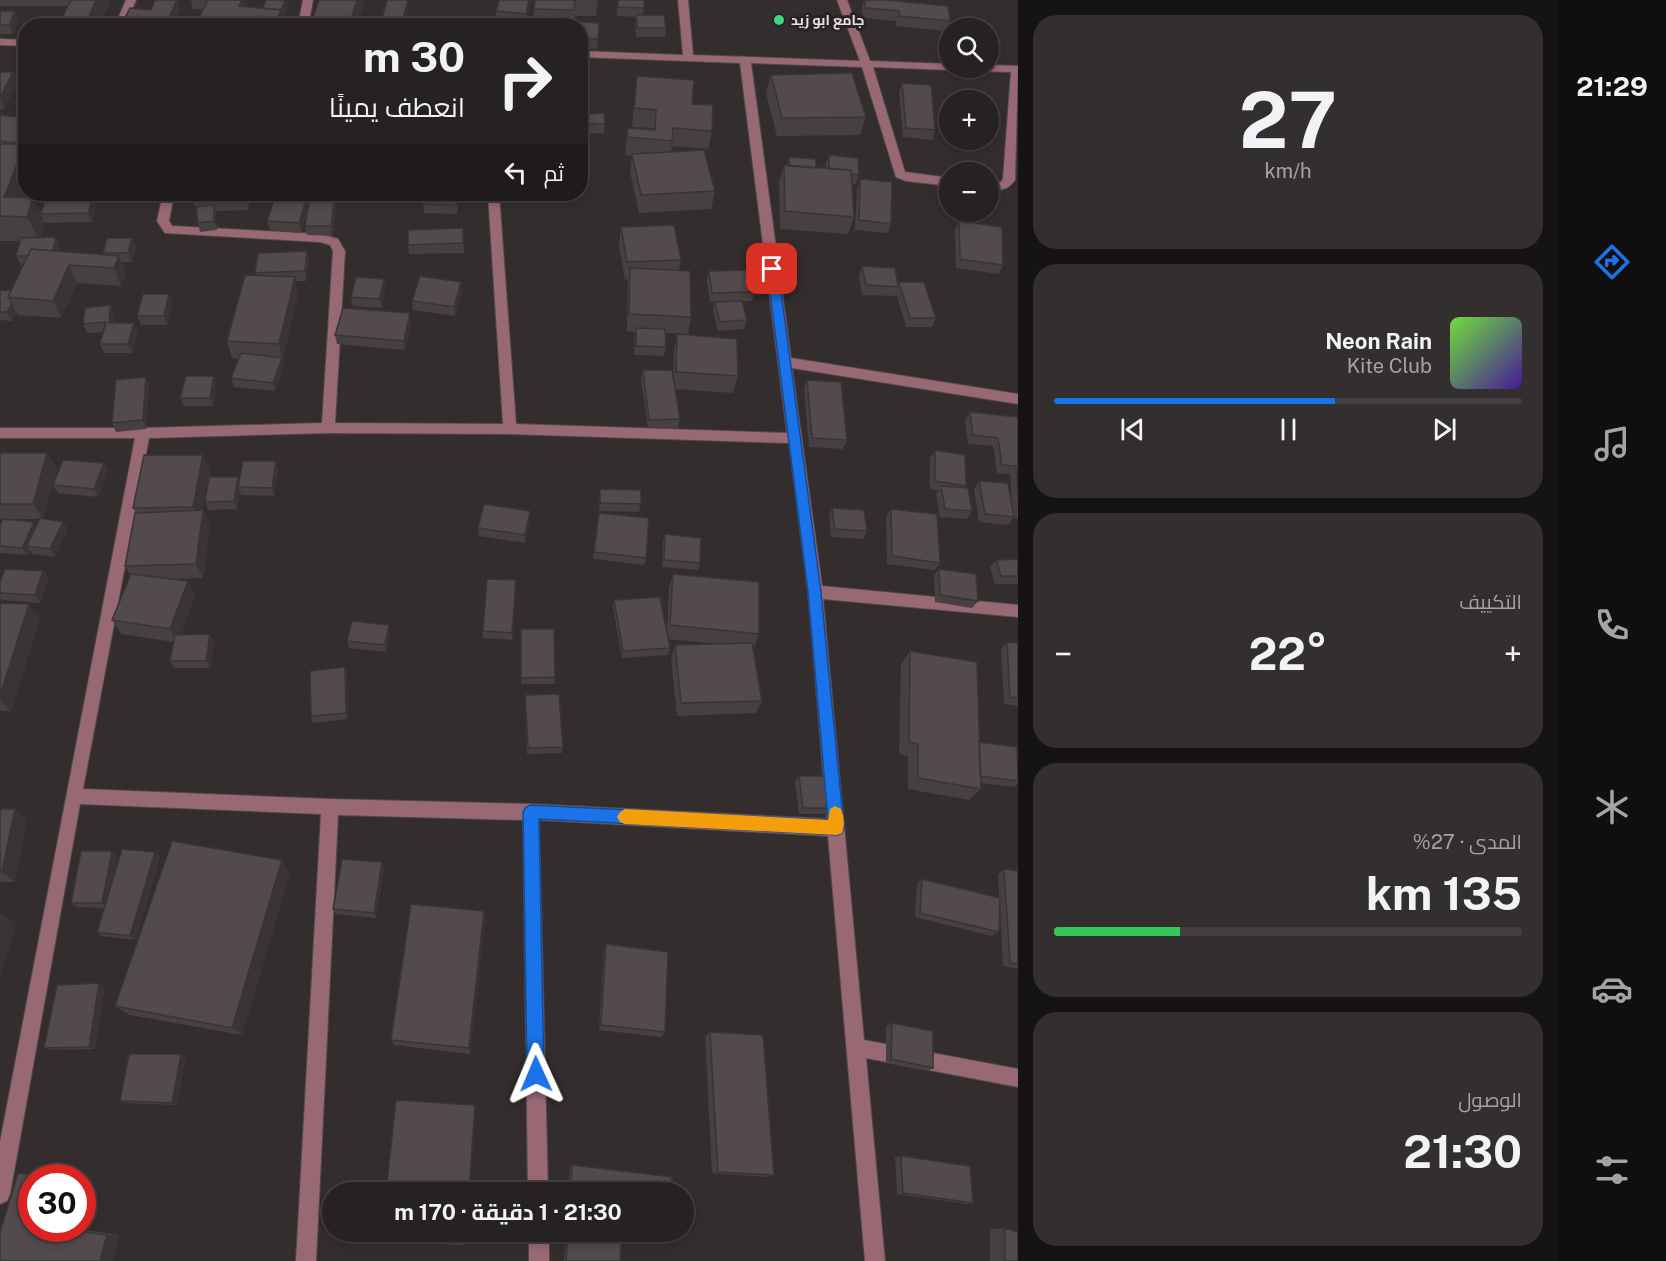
<!DOCTYPE html>
<html lang="ar">
<head>
<meta charset="utf-8">
<style>
	:root { --surface:#272222; --page:#332f2f; --text:#f1f3f6; --muted:#a4a4a5; --line:#433f40; --accent:#1a73e8 }
	body { margin:0; font-family:"Public Sans",Cairo,sans-serif; background:var(--page); color:var(--text); direction:rtl; height:100vh; display:flex; flex-direction:column; font-size:22px; white-space:nowrap }
	* { box-sizing:border-box; margin:0 }
	p { font-size:20px; color:var(--muted) }
	.icon { flex:none; width:33px; height:33px; fill:none; stroke:currentColor; stroke-width:2; stroke-linecap:round; stroke-linejoin:round }
	.map { position:relative; flex:1; overflow:hidden; direction:ltr }
	.sheet { display:flex; flex-direction:column; gap:15px; padding:15px; background:#151313; width:540px }
	.sheet>* { flex:none }
	.top-card { position:absolute; left:18px; top:18px; width:570px; height:183px; border-radius:24px; box-shadow:0 3px 9px #0003,0 0 0 2px var(--line); direction:rtl; background:#272222; color:var(--text); overflow:hidden }
	.tools { position:absolute; left:939px; top:18px; display:grid; gap:12px }
	.tools a { display:grid; place-items:center; width:60px; height:60px; border-radius:50%; background:var(--surface); box-shadow:0 3px 9px #0003,0 0 0 2px var(--line); font-size:30px }
	.speed { position:absolute; left:18px; top:1164px; display:flex; gap:12px; font-size:30px; font-weight:700; text-align:center }
	.speed>* { display:grid; place-content:center; width:78px; height:78px; border-radius:50%; background:var(--surface); box-shadow:0 3px 9px #0003,0 0 0 2px var(--line); line-height:1 }
	.speed .limit { border:9px solid #d22; background:#fff; color:#111 }
	.pin { position:absolute; display:grid; place-items:center; width:51px; height:51px; color:#fff; margin:-26px; border-radius:12px; box-shadow:0 3px 9px #0006 }
	.me { position:absolute; width:66px; margin:-33px; rotate:359deg; stroke-linejoin:round; filter:drop-shadow(0 0 4px #0008) }
	.turn { display:flex; align-items:center; gap:21px; height:126px; padding:0 24px; font-size:27px }
	.turn .icon { width:78px; height:78px; stroke-width:2.5 }
	.turn b { display:block; font-size:42px; line-height:51px }
	.then { display:flex; align-items:center; height:57px; padding:0 24px; background:#0003; gap:12px; font-size:22px }
	.big { font-size:45px; font-weight:700; line-height:1.1 }
	.sheet .widget { flex:1; display:flex; flex-direction:column; justify-content:center; gap:9px; min-width:0; padding:0 21px; border-radius:24px; background:var(--page) }
	.sheet .dial { align-items:center; gap:0 }
	.dial b { font-size:78px; line-height:1 }
	.song { display:flex; align-items:center; gap:18px }
	.cover { width:72px; height:72px; border-radius:9px; background:linear-gradient(135deg,hsl(100 70% 55%),hsl(260 70% 35%)) }
	.played { height:6px; border-radius:3px; background:linear-gradient(90deg,var(--accent) 60%,var(--line) 60%) }
	.keys { display:flex; justify-content:space-around; direction:ltr }
	.heat { display:flex; justify-content:space-between; align-items:center; font-size:33px; direction:ltr }
	.charge { height:9px; border-radius:4px; background:linear-gradient(90deg,#34c759 27%,var(--line) 0) }
	.trip { position:absolute; left:322px; top:1182px; width:372px; height:60px; border-radius:30px; background:var(--surface); box-shadow:0 3px 9px #0003,0 0 0 2px var(--line); font-weight:700; line-height:60px; text-align:center; direction:rtl }
	main { display:flex; flex:1; min-height:0 }
	.dock { display:flex; flex-direction:column; width:108px; justify-content:space-around; align-items:center; background:#100e0e; color:var(--muted) }
	.dock .icon { width:42px; height:42px }
	.dock .active { color:var(--accent) }
	.dock b { font-size:27px; color:var(--text) }
	.map>svg:first-child { display:block }
</style>
</head>
<body>
<main>
<nav class="dock">
<b>21:29</b>
<svg class="icon active" aria-label="directions" viewBox="0 0 24 24"><path d="M12 3l9 9-9 9-9-9zM9 14v-3h6M13 9l2 2-2 2"/></svg>
<svg class="icon" aria-label="music" viewBox="0 0 24 24"><path d="M9 18V5l10-2v13"/><circle cx="6" cy="18" r="3"/><circle cx="16" cy="16" r="3"/></svg>
<svg class="icon" aria-label="phone" viewBox="0 0 24 24"><path d="M5 4h4l2 5-3 2q2 4 5 5l2-3 5 2v4C11 20 4 13 5 4z"/></svg>
<svg class="icon" aria-label="climate" viewBox="0 0 24 24"><path d="M12 3v18M4 7l16 10M4 17L20 7"/></svg>
<svg class="icon" aria-label="car" viewBox="0 0 24 24"><path d="M5 17H2v-5l4-1 3-4h7l3 4 3 1v5h-3M9 17h6M6 11h13"/><circle cx="7" cy="17" r="2"/><circle cx="17" cy="17" r="2"/></svg>
<svg class="icon" aria-label="filters" viewBox="0 0 24 24"><path d="M4 7h16M4 17h16"/><circle cx="9" cy="7" r="2"/><circle cx="15" cy="17" r="2"/></svg>
</nav>
<section class="sheet">
<div class="widget dial"><b>27</b><p>km/h</p></div>
<div class="widget">
<div class="song"><i class="cover"></i><div><b>Neon Rain</b><p>Kite Club</p></div></div>
<div class="played"></div>
<div class="keys"><svg class="icon" aria-label="previous" viewBox="0 0 24 24"><path d="M18 5L8 12l10 7zM5 5v14"/></svg><svg class="icon" aria-label="pause" viewBox="0 0 24 24"><path d="M8 5v14M16 5v14"/></svg><svg class="icon" aria-label="next" viewBox="0 0 24 24"><path d="M6 5l10 7-10 7zM19 5v14"/></svg></div>
</div>
<div class="widget"><p>التكييف</p>
<div class="heat"><a>−</a><b class="big">22°</b><a>+</a></div>
</div>
<div class="widget"><p>المدى · 27%</p><b class="big">135 km</b><div class="charge"></div></div>
<div class="widget"><p>الوصول</p><b class="big">21:30</b></div>
</section>
<div class="map">
<svg width="1018" height="1261" viewBox="0 0 1018 1261">
	<rect width="100%" height="100%" fill="#342d2e"/>
	<g fill="none" stroke-linecap="round" stroke-linejoin="round">
		<g stroke="#514a4b" stroke-width="2">
			<path id="minor" d="M126,0h10l-11,26h-10z
				M303,0h10l-5,26h-10z
				M678,0h10l5,55 167,6 -23,-61h10l23,61 80,3v4h5l-5,2 -77,-3 32,105 45,6v8l-44,-5 -10,-4 -34,-110 -111,-4 40,295 227,36v10l-226,-36 30,218 196,19v12l-195,-18 41,441 154,29v18l-152,-29 19,203h-20l-37,-425 -289,-16 9,372h-20l-5,-372 -185,-5 -22,446h-20l25,-447 -241,-10 -70,390 -3,7 -7,3v-62l135,-704h-135v-10h143l179,-5 11,-172 -3,-6 -10,-3 -155,-9 -8,-12 6,-27h11l-5,27 3,5 148,8 18,5 7,12 -10,172 168,1 -15,-230h11l17,230 271,9 -47,-370 -160,-6v-6l103,4zM328,433l182,1 279,9 19,149 19,227 -296,-15 -201,-5 -247,-10 66,-351z
				M0,39l26,1v6l-26,-1z
				M988,65l30,1 -3,114c-8,11 -14,10 -27,10v-8h13l2,-3 8,-107 -41,-1 -5,-3h23z
				M529,1232h20v29h-20z"/>
		</g>
		<use href="#minor" fill="#986975" fill-rule="evenodd"/>
	</g>
	<path fill="#474041" fill-rule="evenodd" d="M0,0h111l-12,26h-34l-3,-8 6,-12h-68z
		M177,0l3,9 -8,17h-51l30,-16z
		M191,0h55l1,7 16,1 3,-8h21l1,6 -5,15 1,5h-86l-1,-4 7,-13h-11z
		M499,0h32l-5,24 -30,-3v-10z
		M535,0h63l-2,16h-21l-1,6 25,1 -2,26 -17,-1v-22h-47z
		M618,0h26l-1,15 23,13 -1,9h-29l-1,-13 1,-7 -19,-1z
		M864,0h23l63,21 -4,10 -50,-5v-5l-33,-3 -1,-10z
		M364,6l-7,20h-44l-1,-6z
		M0,11l19,10 -6,13h-13z
		M0,72h13l5,10 -14,27h-4z
		M771,75l95,42 -6,18 -83,1 -11,-43z
		M637,76l55,28 20,27 -4,18 -36,-3 -1,6 44,39 -4,18 -72,4 -9,-41 2,-16 -7,-1 3,-27 26,1v-1l-22,-1z
		M902,83l33,47 -3,10 -29,-3 -4,-44z
		M582,114l23,10 -1,9 -22,1z
		M0,115l26,3v76h1l-1,3 15,16 59,-19 -8,28 -47,1 -5,15 20,8 -1,5 44,3v-1l29,-15 4,9 -4,15h-10l4,11 -5,13 -44,-3 -16,35 -43,-3 -2,-3 -4,9 -12,-1v-30l11,1 13,-26h-3l-5,-9 4,-15h-20z
		M829,155l30,20 -3,9h-4l2,33 -6,17 -68,-5 -1,-46 5,-18h3l2,-8 27,11h10v-4z
		M860,179l31,45 -3,9 -33,-3 2,-42z
		M250,194l-1,16 -34,1 2,19 -17,2 -2,-9 -1,-11 -4,-10z
		M310,194v1h25l1,10 -4,31 -25,-1 -2,-9 2,-14 -6,21 -31,-3 -3,-9z
		M425,194h34l-2,20 -33,-1 -1,-9z
		M959,221l44,44 -4,9 -43,-6 -1,-38z
		M621,227l60,33 -2,10 12,47 -3,17 -23,-1 1,14 -2,9 -30,-1 1,-23 -8,-1 1,-52 -3,1 -6,-35z
		M463,228l1,25 -55,1 -1,-9z
		M307,251l2,10 -3,20h-11l3,14 -16,66 2,6 -9,24 -41,-4 -3,-9 8,-19 -7,-1 -5,-17 29,-66 -1,-2z
		M862,266l36,19 1,-3 37,36 -4,9h-26l-10,-34 -1,3 -33,-1 -3,-19z
		M709,271l46,21 -3,9h-10l5,19 -3,9 -26,2 -5,-20 2,-9 22,-1 -27,1 -3,-22z
		M384,279l1,9 -3,20 -29,-2 -2,-9z
		M461,282l1,9 -7,25 -42,-6 -1,-9z
		M173,303l-6,22h-26l-4,-9z
		M110,305l4,9v9h20l3,9 -5,21h-28l-4,-9 3,-12 -16,1 -4,-9z
		M411,322l-6,28 -68,-6 -2,-9z
		M677,334l61,42 -5,17 -58,-4 5,30 -2,9h-30l-7,-49 2,-9 30,10 1,-29z
		M807,380l40,60 -4,9 -34,-2 -5,-58z
		M217,385l-4,21h-29l-4,-8z
		M149,386l-3,43 -30,3 -4,-9z
		M970,412l48,5v102l-5,-1 -4,7 -30,-3 -5,-33 5,-8 33,26 -2,-33 -13,-1 -4,-27 -25,-2 -3,-23z
		M935,450l31,36 -1,2 7,23 -5,8 -27,-2 -4,-23 3,-4 -9,-1v-31z
		M0,453h47l10,16 -14,50 25,10 -13,28 -23,-3 -2,-3 -2,4 -28,-2v-28l3,-6h-3zM8,519h32l-3,7z
		M203,455l7,16 -8,39h1l7,15 -7,53 -28,1 13,2 7,14 -14,39 33,7 -4,27h-36l-4,-7 4,-19 -53,-8 -9,-14 18,-45 -5,-9 11,-53 -3,-5z
		M104,463l4,8 -10,26 -40,-4 -5,-8z
		M278,469l-4,27 -33,-1 -1,-3 -3,17 -29,1 -3,-8 33,-25 1,3z
		M600,489l41,15 -2,8 -40,-1z
		M832,508l35,23 -4,8 -32,-2 -2,-21z
		M891,509l49,54 -5,7 -48,-6 -1,-47z
		M599,513l47,45 -2,7 -51,-6z
		M530,519l-5,24 -46,-7 -1,-8z
		M665,534l35,29 -2,7 -36,-3 1,-25z
		M1018,559v25h-23l-5,-17 6,-7z
		M939,569l39,32 -6,7 -37,-6 -1,-26z
		M43,571l5,7 -8,25 -38,-3 -2,-2v-16z
		M673,574l86,60 -5,13h-1l9,54 -6,12 -79,3 -6,-58 4,-13 44,-1 -51,-5 2,9 -2,7 -46,3 -9,-51 1,-7 53,33 2,-45z
		M516,588l-4,52 -29,-2v-7z
		M0,603l40,15 -29,93h-11z
		M389,625l1,7 -4,20 -37,-4 -2,-7z
		M521,629l34,48v7h-34z
		M1007,642l11,1v63l-14,-2 -3,-55z
		M910,651l69,91 39,13v29l-4,3 -33,-4v6l-12,11 -61,-11v-33l-9,-2 2,-90z
		M345,667l2,7 1,45 -35,4 -2,-7z
		M525,695l38,52 -1,6 -35,1z
		M799,776l32,32 -4,6h-28l-4,-33z
		M0,809l27,10 -12,63h-15z
		M155,852l5,5 -24,83 -34,-4 -5,-4 7,-24 -27,-1 -6,-4 46,-47 -4,24z
		M382,862l2,5 -8,51 -40,-4 -3,-5z
		M1004,869l14,2v98l-15,-3 -3,-61 -1,27 -7,4 -77,-19 2,-33 5,-5 77,19 -1,-24z
		M290,873l-48,162 -112,-20 -15,-9z
		M485,919l-15,135 -76,-9 -3,-5z
		M606,944l59,88 -4,5 -62,-7 5,-78z
		M105,987l-10,62 -44,1 -7,-2z
		M892,1023l41,45 -6,3 -41,-9v-36z
		M710,1032l64,143 -8,2 -54,-4 -7,-136z
		M181,1054l4,3 -8,48 -51,-2 -6,-2z
		M901,1156l72,47 -7,1 -69,-10 -2,-37z
		M572,1165l99,27h-103l2,-25z
		M32,1228h41l46,7 -6,26z
		M1005,1228l13,33h-28v-32z
		M566,1232h104l-48,2 -2,27h-56z"/>
	<path fill="#393435" d="M96,0h15l-12,26h-9l-2,-7z
		M177,0l3,9 -8,17h-4l-1,-4z
		M242,0h4l3,13 -10,-7z
		M285,0h2l1,6 -5,15 1,5h-10z
		M357,0h6l1,6 -7,20h-7v-4z
		M408,0v10l-4,16h-3z
		M529,0h2v2l-5,22v-10z
		M15,11l4,10 -6,13 -4,-9z
		M13,72l5,10 -14,27 -4,-11z
		M25,144l1,2v48h1l-9,22 -14,-19z
		M94,194h6l-8,28 -4,-9z
		M247,194h3l-1,16 -3,-10z
		M308,194h2l1,5 -10,34 -2,-10z
		M458,194h1l-2,20v-9z
		M335,195l1,10 -4,31 -1,-10z
		M33,197l12,26 -6,18 -12,-24z
		M214,205l2,9 1,16 -3,-9z
		M56,237l4,9 -4,18 -4,-9z
		M132,238l4,9 -4,15 -4,-9z
		M307,251l2,10 -3,20 -1,-10z
		M119,256l7,17 -5,13 -7,-18z
		M69,265l8,18 -16,35 -8,-17z
		M295,277l3,18 -15,66 -4,-17z
		M384,279l1,9 -3,20 -2,-9z
		M461,282l1,9 -7,25 -1,-9z
		M169,294l4,9 -6,22 -3,-9z
		M12,303l4,9 -4,9 -5,-9z
		M110,305l4,9 -1,18 -4,-9z
		M410,313l1,9 -6,28 -1,-9z
		M134,323l3,9 -5,21 -4,-9z
		M282,358l2,9 -9,24 -2,-8z
		M214,376l3,9 -4,21 -3,-8z
		M146,377l3,9 -3,43 -3,-9z
		M47,453l10,16 -14,50 -10,-15z
		M203,455l7,16 -10,51 -7,-15z
		M276,461l2,8 -4,27 -2,-8z
		M104,463l4,8 -10,26 -4,-8z
		M238,477l3,8 -3,2 2,5 -3,17 -3,-8z
		M203,510l7,15 -7,53 -7,-14z
		M530,511v8l-5,24v-8z
		M34,522l5,8 -12,16 3,5 -2,4 -6,-7z
		M63,522l5,7 -13,28 -5,-8z
		M43,571l5,7 -8,25 -5,-8z
		M188,581l7,14 -17,47 -8,-13z
		M29,604l11,14 -29,93 -11,-11v-4z
		M389,625l1,7 -4,20 -1,-7z
		M210,634l4,7 -4,27 -4,-7z
		M345,667l2,7 1,45 -2,-6z
		M15,809l12,10 -12,63 -13,-10z
		M112,851l5,5 -10,52 -5,-5z
		M155,852l5,5 -24,83 -6,-4z
		M282,860l8,13 -48,162 -10,-7z
		M382,862l2,5 -8,51 -2,-5z
		M484,911l1,8 -15,135 -1,-6z
		M3,915l14,8 -17,53v-50z
		M99,983l6,4 -10,62 -6,-2z
		M181,1054l4,3 -8,48 -5,-2z
		M475,1105l1,4 -6,83h-1z
		M82,1181h3l-3,10z
		M466,1232h2l-2,14h-1z
		M107,1235h12l-6,26h-13z"/>
	<path fill="#524a4c" stroke="#393435" stroke-width="1.5" d="M71,0h25l-8,19 -26,-1z
		M155,0h22l-10,22 -21,-2 -3,6h-22l9,-18 21,2z
		M208,0h34l-3,6 42,4 -7,16h-41l-36,-4z
		M266,0h19l-4,11v-1l-18,-2z
		M319,0h38l-7,22 -38,-2z
		M387,0h21l-7,26h-21z
		M499,0h30l-3,14 -30,-3z
		M535,0h40l-1,10 -40,-1z
		M618,0h26v8l-26,-1z
		M865,0h22l61,6 2,15 -51,-5v-5l-34,-3z
		M0,11h15l-6,14h-9z
		M636,15h28l2,13h-29z
		M550,20l49,3 -1,16 -18,-1v-12h-30z
		M0,72h13l-13,26z
		M852,73l14,44 -84,1 -11,-43z
		M637,76l57,4 -2,24 21,1 -1,26 -39,-3 -1,13 -45,-4 1,-9 27,2 1,-20 -22,-2z
		M902,83l29,2 4,45 -29,-2z
		M604,113l1,11h-23v-10z
		M0,115l26,3v26l-26,-3z
		M0,144h25l-21,53h29l-6,20 -27,-1z
		M704,150l11,41 -74,4 -9,-41z
		M829,155l29,3 1,17 -8,-1v-4l-22,-1z
		M789,157l27,2v9l-27,-2z
		M784,165l67,5 3,47 -69,-6z
		M860,179l32,3 -1,42 -32,-4z
		M47,194h47l-6,19 -47,1z
		M195,194h52l-1,6 -53,2z
		M276,194h32l-9,29 -32,-2z
		M425,194h33l-1,11 -34,-1z
		M310,195h25l-4,31h-26z
		M214,205v16l-16,2 -2,-16z
		M959,221l43,6 1,38 -43,-6z
		M674,225l7,35 -54,2 -6,-35z
		M463,228v15l-55,2v-15z
		M56,237l-3,14 -22,-2 -3,7h-12l5,-18z
		M107,238h25l-4,15h-25z
		M31,249l88,7 -5,12 -45,-3 -16,36 -45,-4z
		M307,251l-2,20 -50,2 3,-20z
		M862,266l33,2 3,19 -32,-2z
		M630,268l60,3 1,46 -62,-3z
		M751,270l4,22 -43,1 -3,-22z
		M245,275l50,2 -16,67 -52,-3z
		M420,276l41,6 -7,25 -42,-6z
		M356,277l28,2 -4,20 -29,-2z
		M899,282h25l12,36h-26z
		M0,290l11,1 -3,6 4,6 -5,9h-7z
		M143,294h26l-5,22h-27z
		M742,301l5,19 -27,2 -5,-20z
		M110,305l-1,18h25l-6,21h-28l6,-22 -23,2 2,-16z
		M343,308l67,5 -6,28 -69,-6z
		M636,328l29,1 1,18 -30,-1z
		M677,334l60,5 1,37 -62,-4z
		M241,353l41,5 -9,25 -42,-5z
		M643,370h29l8,49 -31,1z
		M186,376h28l-4,22h-30z
		M146,377l-3,43 -31,3 4,-43z
		M807,380l34,2 6,58 -35,-2z
		M970,412l48,5v82l-2,-33 -14,-1 -4,-27 -25,-3z
		M935,450l30,5 1,31 -31,-5z
		M0,453h47l-14,51h-33z
		M144,455h59l-10,52 -60,1z
		M63,460l41,3 -10,26 -41,-4z
		M243,461h33l-4,27 -34,-1z
		M209,477h29l-4,24 -29,1z
		M979,481l29,2 6,34 -29,-3z
		M941,486l27,2 4,23 -27,-2z
		M600,489l41,1v14l-41,-1z
		M484,504l46,7 -5,24 -47,-7z
		M832,508l32,2 3,21 -32,-2z
		M891,509l46,5 3,49 -48,-7z
		M203,510l-7,54 -71,2 10,-53z
		M599,513l50,5 -3,40 -52,-6z
		M40,518l23,4 -13,27 -23,-3z
		M3,519l31,3 -12,26 -22,-2v-21z
		M665,534l36,4 -1,25 -36,-3z
		M1018,559v17h-17l-5,-16z
		M5,569l38,2 -8,24 -35,-2v-11z
		M939,569l37,5 2,27 -38,-6z
		M131,574l57,7 -18,48 -58,-9z
		M673,574l86,8v52l-89,-9z
		M487,579l29,1 -4,53 -29,-2z
		M660,597l10,51 -47,3 -9,-51z
		M0,603l29,1 -29,92z
		M352,621l37,4 -4,20 -38,-4z
		M521,629h33l1,48 -34,1z
		M210,634l-4,27h-36l5,-26z
		M1007,642l11,1v55l-8,-1z
		M752,643l10,58 -81,2 -6,-58z
		M910,651l67,11 4,127 -63,-11v-34l-9,-2z
		M345,667l1,46 -35,3 -1,-45z
		M559,694l4,53 -35,1 -3,-53z
		M979,742l38,5 1,34 -38,-5z
		M799,776h27l5,32h-28z
		M0,809h15l-13,63h-2z
		M172,841l110,19 -50,168 -117,-22z
		M122,849l33,3 -25,84 -33,-4z
		M81,851h31l-10,52h-31z
		M342,859l40,3 -8,51 -41,-4z
		M1004,869l14,2v93l-8,-1z
		M922,879l78,19 -1,34 -79,-19z
		M411,904l73,7 -15,137 -78,-8z
		M0,915h3l-3,11z
		M606,944l62,8 -3,80 -64,-7z
		M99,983l-10,64 -45,1 13,-63z
		M892,1023l41,8v37l-42,-9z
		M710,1032l53,3 11,140 -56,-3z
		M129,1054h52l-9,49 -52,-2z
		M396,1100l79,5 -6,87h-83z
		M901,1156l69,10 3,37 -70,-10z
		M572,1165l100,12 -1,15h-101z
		M18,1173l37,5h-23v50h27l48,7 -7,26h-100v-29z
		M1005,1228l13,4v29h-13z
		M382,1232h84l-1,14 -84,-5z
		M568,1232h102v8l-48,-6 -2,27h-54z"/>
	<path fill="#1a73e8" stroke="#114b97" stroke-width="1.5" d="M772,265l6,4 43,323 23,236 -2,5 -5,2 -298,-16 5,255 -2,6 -6,2 -6,-2 -3,-6 -4,-262 3,-5 5,-2 297,15 -20,-228 -41,-323z"/>
	<path fill="#f59e0b" d="M835,806l6,3c3,7 4,16 1,24l-5,2 -212,-11 -5,-2 -3,-5 3,-5 5,-3 203,11 2,-11z"/>
	<circle fill="#3ed77d" stroke="#2a2324" stroke-width="2" cx="779" cy="20" r="6"/>
	<g text-anchor="middle" stroke-width="6" stroke-linejoin="round" paint-order="stroke">
		<g font-size="14" font-weight="bold" fill="#e7e2e3" stroke="#2a2324" text-anchor="start">
			<text x="791" y="25">جامع ابو زيد</text>
		</g>
	</g>
</svg>
<div class="tools">
<a><svg class="icon" aria-label="search" viewBox="0 0 24 24"><circle cx="10" cy="10" r="6"/><path d="M15 15l6 6"/></svg></a>
<a>+</a>
<a>−</a>
</div>
<div class="speed"><div class="limit">30</div></div>
<div class="pin" style="left:772px;top:269px;background:#d93025"><svg class="icon" aria-label="arrive" viewBox="0 0 24 24"><path d="M6 21V4h12l-3 4 3 4H6"/></svg></div>
<svg class="me" style="left:536px;top:1074px" viewBox="-20 -20 40 40"><path d="M0-17L14 15 0 8-14 15z" fill="#1a73e8" stroke="#fff" stroke-width="4"/></svg>
<div class="trip">21:30 · 1 دقيقة · 170 m</div>
<div class="top-card">
<div class="turn"><svg class="icon" aria-label="right" viewBox="0 0 24 24"><path d="M7 20v-9h11M14 6l5 5-5 5"/></svg><div><b>30 m</b>انعطف يمينًا</div></div>
<div class="then">ثم<svg class="icon" aria-label="left" viewBox="0 0 24 24"><path d="M17 20v-9H6M10 6l-5 5 5 5"/></svg></div>
</div>
</div>
</main>
</body>
</html>
